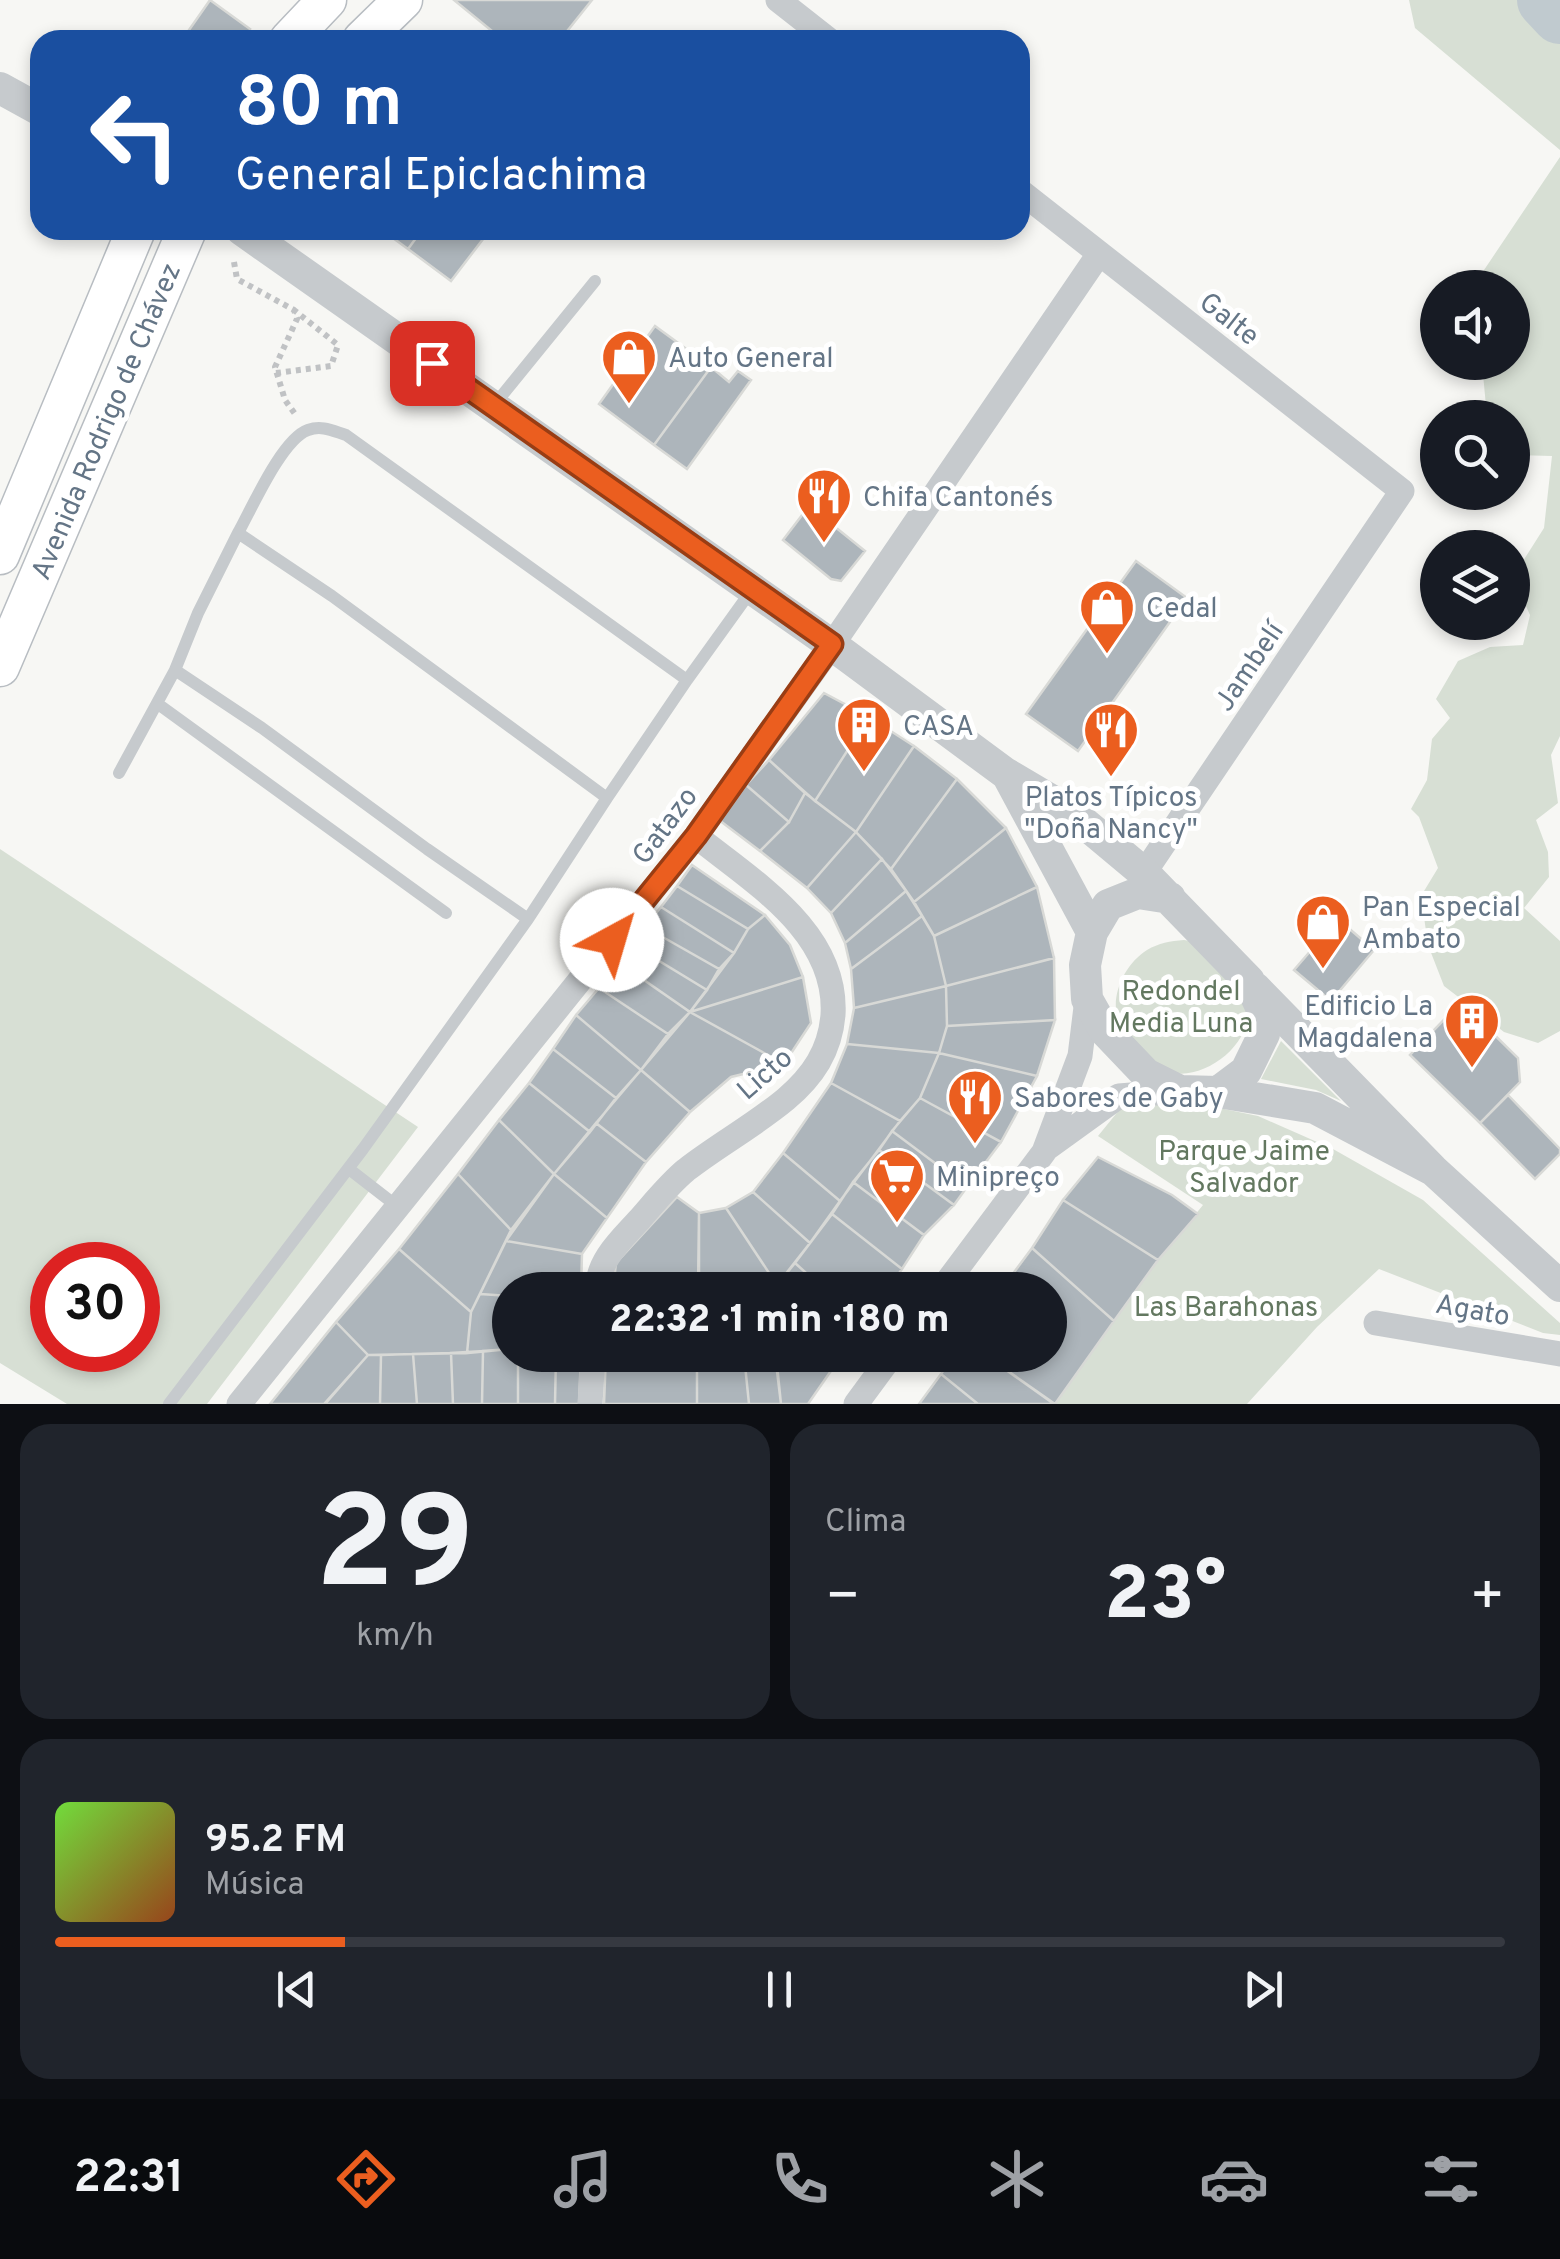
<!DOCTYPE html>
<html lang="es">
<head>
<meta charset="utf-8">
<style>
	:root { --surface:#171b24; --page:#20242c; --text:#f1f3f6; --muted:#9ea1a6; --line:#363941; --accent:#eb5e1f }
	body { margin:0; font-family:Overpass,sans-serif; background:var(--page); color:var(--text); height:100vh; display:flex; flex-direction:column; font-size:38px; white-space:nowrap }
	* { box-sizing:border-box; margin:0 }
	p { font-size:32px; color:var(--muted) }
	.icon { flex:none; width:55px; height:55px; fill:none; stroke:currentColor; stroke-width:2; stroke-linecap:round; stroke-linejoin:round }
	.map { position:relative; height:1404px; overflow:hidden }
	.drawer { display:flex; flex-direction:column; gap:20px; padding:20px; background:#0d0f14; flex:1 }
	.drawer>* { flex:none }
	.hud { position:absolute; left:30px; top:30px; width:1000px; height:210px; border-radius:30px; box-shadow:0 5px 15px #0003; background:#1a4fa0; color:#fff; overflow:hidden }
	.tools { position:absolute; left:1420px; top:270px; display:grid; gap:20px }
	.tools a { display:grid; place-items:center; width:110px; height:110px; border-radius:50%; background:var(--surface); box-shadow:0 5px 15px #0003; font-size:50px }
	.speed { position:absolute; left:30px; top:1242px; display:flex; gap:20px; font-size:50px; font-weight:700; text-align:center }
	.speed>* { display:grid; place-content:center; width:130px; height:130px; border-radius:50%; background:var(--surface); box-shadow:0 5px 15px #0003; line-height:1 }
	.speed .limit { border:15px solid #d22; background:#fff; color:#111 }
	.pin { position:absolute; display:grid; place-items:center; width:85px; height:85px; color:#fff; margin:-42px; border-radius:20px; box-shadow:0 5px 15px #0006 }
	.me { position:absolute; width:110px; margin:-55px; rotate:39deg; stroke-linejoin:round; filter:drop-shadow(0 0 8px #0008) }
	.turn { display:flex; align-items:center; gap:35px; height:210px; padding:0 40px; font-size:45px }
	.turn .icon { width:130px; height:130px; stroke-width:2.5 }
	.turn b { display:block; font-size:70px; line-height:85px }
	.big { font-size:75px; font-weight:800; line-height:1.1 }
	.drawer .widget { flex:1; display:flex; flex-direction:column; justify-content:center; gap:15px; min-width:0; padding:0 35px; border-radius:30px; background:var(--page) }
	.drawer .dial { align-items:center; gap:0 }
	.dial b { font-size:130px; line-height:1 }
	.song { display:flex; align-items:center; gap:30px }
	.cover { width:120px; height:120px; border-radius:15px; background:linear-gradient(135deg,hsl(100 70% 55%),hsl(20 70% 35%)) }
	.played { height:10px; border-radius:5px; background:linear-gradient(90deg,var(--accent) 20%,var(--line) 20%) }
	.keys { display:flex; justify-content:space-around; direction:ltr }
	.heat { display:flex; justify-content:space-between; align-items:center; font-size:55px; direction:ltr }
	.drawer .tiles { flex:1; display:grid; gap:20px; grid-template-columns:1fr 1fr }
	.widget:last-child { grid-column:span 2 }
	.trip { position:absolute; left:492px; top:1272px; width:575px; height:100px; border-radius:50px; background:var(--surface); box-shadow:0 5px 15px #0003; font-weight:800; line-height:100px; text-align:center }
	.tabs { display:flex; height:160px; justify-content:space-around; align-items:center; background:#090b0e; color:var(--muted) }
	.tabs .icon { width:70px; height:70px }
	.tabs .current { color:var(--accent) }
	.tabs b { font-size:45px; color:var(--text) }
	.map>svg:first-child { display:block }
</style>
</head>
<body>
<div class="map">
<svg width="1560" height="1404" viewBox="0 0 1560 1404">
	<rect width="100%" height="100%" fill="#f7f7f4"/>
	<path fill="#d7dfd4" fill-rule="evenodd" d="M1409,0h151v150l-145,-122z
		M1560,157v579l-9,19 7,48 -22,17 12,32 1,25 -25,31 36,33v90l-22,12 -34,-11 -60,-46 -16,-41 -7,-49 17,-28 -19,-51 -8,-8 16,-29 5,-41 18,-21 -14,-19 22,-38 32,-14 33,-2 7,-30 -17,-38 31,-49 8,-72 -39,-1 -1,-37 -25,-1 -4,-43 2,-11 27,-1v-74l-27,-1 -3,-14z
		M0,849l418,278 -211,277h-140l-67,-41zM52,1265h86v85h-86z
		M1184,940c31,6 37,11 49,40 4,10 14,25 14,36 0,35 -55,72 -86,52 -12,-8 -23,-23 -33,-33 -25,-24 -8,-68 19,-85 12,-7 23,-9 37,-10z
		M1281,1041l60,60 -25,-11 -55,-11z
		M1185,1101l73,15 75,33 90,51 137,123v12l-17,-2 -164,-64 -62,58 -70,77h-192l103,-144 45,-55 -105,-69 22,-27z"/>
	<g fill="none" stroke-linecap="round" stroke-linejoin="round">
		<path stroke="#c0cacf" stroke-width="58" d="M1546,0l14,15"/>
	</g>
	<path fill="#adb5bb" stroke="#d8d9d6" stroke-width="2.5" d="M210,0l40,29 -8,11h-60z
		M454,0h138l-32,40h-57z
		M382,230h40l-14,19z
		M422,230h68l-39,51 -43,-32z
		M655,326l56,41 -57,78 -55,-41z
		M711,367l18,15 9,-11 13,9 -64,89 -33,-24z
		M809,506l56,45 -24,30 -10,-2 -48,-39z
		M1136,561l51,37 -109,153 -52,-37z
		M824,693l45,24 -54,84 -46,-41z
		M869,717l45,29 -58,86 -41,-31z
		M914,746l43,33 -66,90 -35,-37z
		M769,760l36,33 -16,29 -43,-37z
		M957,779l49,49 -92,74 -23,-33z
		M746,785l43,37 -29,29 -41,-31z
		M805,793l51,39 -49,56 -47,-37 29,-29z
		M1006,828l31,59 -103,49 -20,-34z
		M856,832l26,27 -51,54 -24,-25z
		M882,859l24,32 -61,52 -14,-30z
		M692,865l73,50 -17,14 -71,-43z
		M677,886l71,43 -14,24 -73,-46z
		M1037,887l17,71 -108,28 -12,-50z
		M906,891l16,25 -71,53 -6,-26z
		M661,907l73,46 -15,16 -74,-42z
		M765,915l25,30 13,32 -113,35 44,-59 14,-24z
		M922,916l12,20 12,50 -92,22 -3,-39z
		M1338,919l36,31 -43,51 -37,-31z
		M645,927l74,42 -12,21 -74,-45z
		M633,945l74,45 -17,22 -72,-50z
		M1054,958l1,62 -108,6 -1,-40z
		M618,962l72,50 -22,22 -69,-46z
		M803,977l8,46 -27,41 -94,-52z
		M946,986l1,40 -8,27 -92,-9 7,-36z
		M599,988l69,46 -27,36 -65,-55z
		M1461,1002l57,56 2,24 -40,41 -70,-68z
		M690,1012l94,52 -53,13 -41,35 -49,-42z
		M576,1015l65,55 -25,28 -63,-49z
		M1055,1020l-18,56 -98,-23 8,-27z
		M847,1044l92,9 -19,45 -20,23 -69,-38z
		M553,1049l63,49 -26,34 -61,-49z
		M939,1053l98,23 -36,66 -81,-44z
		M641,1070l49,42 -44,50 -50,-39z
		M529,1083l61,49 -36,42 -55,-54z
		M831,1083l69,38 -60,80 -57,-48z
		M1508,1095l52,54v5l-25,25 -55,-56z
		M920,1098l81,44 -34,45 -75,-56z
		M499,1120l55,54 -43,56 -53,-56z
		M596,1123l50,39 -39,56 -53,-44z
		M892,1131l75,56 -13,18 -75,-55z
		M879,1150l75,55 -30,30 -71,-53z
		M783,1153l57,48 -30,42 -57,-51z
		M1098,1157l74,38 26,19 -40,46 -95,-60z
		M458,1174l53,56 -40,82 -72,-63z
		M554,1174l53,44 -25,36 -76,-13z
		M853,1182l71,53 -22,34 -70,-55z
		M753,1192l57,51 -33,42 -51,-77z
		M677,1197l22,16 -1,77h-85l3,-27z
		M1063,1200l95,60 -44,61 -82,-73z
		M726,1208l51,77 -4,5h-74v-77z
		M832,1214l70,55 -15,21h-62l-30,-27z
		M506,1241l76,13 -1,36h-71v6l-30,-2z
		M1032,1248l82,73 -59,83 -70,-49h65v-65h-49z
		M399,1249l72,63 -4,41 -99,2 -32,-33z
		M795,1263l30,27h-52z
		M480,1294l30,2v53l-43,4 4,-41z
		M336,1322l32,33 -44,49h-54z
		M510,1349v6h8v49h-36l1,-53z
		M483,1351l-1,53h-29l-2,-51z
		M451,1353l2,51h-36l-4,-50z
		M413,1354l4,50h-37l1,-49z
		M368,1355h13l-1,49h-55z
		M518,1355h38l-1,49h-37z
		M556,1355h25l-2,49h-24z
		M606,1355h91v49h-93z
		M697,1355h47l5,49h-52z
		M744,1355h32l5,49h-32z
		M775,1355h67l-34,49h-27z
		M954,1355h31l69,49h-76l-37,-30z
		M941,1374l37,30h-59z"/>
	<g fill="none" stroke-linecap="round" stroke-linejoin="round">
		<g stroke="#b8bdc2" stroke-width="41">
			<path id="secondary" d="M289,40l38,-40
				M362,40l41,-40
				M0,555l136,-325
				M0,667l187,-437"/>
		</g>
		<path stroke="#c0c2c4" stroke-width="6" stroke-dasharray="5 5" stroke-linecap="butt" d="M234,262l3,17 57,31 3,9 -22,48 10,33 10,14
			M276,373l55,-7 7,-21 -44,-35"/>
		<path stroke="#c6cacd" stroke-width="12" d="M495,404l100,-123
			M238,533c14,-25 44,-94 70,-103 14,-5 25,1 38,5l341,245 64,-89
			M175,670l23,-57 40,-80 94,63 275,202 -79,121
			M158,704l288,209
			M119,773l56,-103 87,58 165,121 101,70 -165,230 -194,255
			M607,798l80,-118
			M349,1169l49,38"/>
		<path stroke="#c6cacd" stroke-width="25" d="M778,0l51,40
			M1020,191l382,300 -258,382
			M1047,1148l72,-52 61,-5
			M597,1290c1,-30 23,-49 42,-70 15,-17 30,-36 47,-50 32,-25 69,-45 100,-71 27,-23 44,-48 47,-84 5,-83 -80,-133 -137,-179
			M941,1290l103,-138 36,-96 7,-57
			M1376,1323l184,31
			M239,1404l457,-568 136,-191 267,-391
			M590,1404l3,-49
			M856,1404l36,-49"/>
		<path stroke="#c6cacd" stroke-width="32" d="M0,88l40,22
			M242,230l590,415 173,128 66,39 73,61 105,108 12,26 3,27 -18,37 -28,21
			M1008,776l84,156
			M1170,898l-32,-5 -30,12 -16,27 -7,33 2,34 18,32 41,43 34,17 38,1 97,16 118,62
			M1255,988l178,182 127,116"/>
		<use href="#secondary" stroke="#fff" stroke-width="38"/>
	</g>
	<g fill="none" stroke-linecap="round" stroke-linejoin="round">
		<g stroke="#993d14" stroke-width="25">
			<path id="route" d="M432,363l400,281 -136,192 -84,104"/>
		</g>
		<use href="#route" stroke="#eb5e1f" stroke-width="18"/>
	</g>
	<defs>
		<g id="shop-pin" transform="scale(2.875)"><path d="M0 17L-7.5 6A9.5 9.5 0 1 1 7.5 6Z" fill="#eb5e1f" stroke="#fff"/><path d="M-5-2.5h2.3a2.7 3.5 0 0 1 5.4 0H5L5.5 6h-11ZM-1.5-2.5h3a1.5 2.3 0 0 0-3 0Z" fill="#fff"/></g>
		<g id="restaurant-pin" transform="scale(2.875)"><path d="M0 17L-7.5 6A9.5 9.5 0 1 1 7.5 6Z" fill="#eb5e1f" stroke="#fff"/><path d="M-5-6h1v4h1v-4h1v4h1v-4h1v5L-1.5 .5V6h-2V.5L-5-1ZM5-6V6H3V1.5H1.5Q1.5-4 5-6Z" fill="#fff"/></g>
		<g id="building-pin" transform="scale(2.875)"><path d="M0 17L-7.5 6A9.5 9.5 0 1 1 7.5 6Z" fill="#eb5e1f" stroke="#fff"/><path d="M-4-6H4V6H1V3H-1V6H-4ZM-2.5-4.3h1.7v1.8h-1.7ZM.8-4.3h1.7v1.8H.8ZM-2.5-1h1.7V.8h-1.7ZM.8-1h1.7V.8H.8Z" fill="#fff"/></g>
		<g id="supermarket-pin" transform="scale(2.875)"><path d="M0 17L-7.5 6A9.5 9.5 0 1 1 7.5 6Z" fill="#eb5e1f" stroke="#fff"/><path d="M-6-5.5h2.5l.6 2H6L4.5 2H-2.5L-4.4-4H-6ZM-1.5 3.2a1.3 1.3 0 1 0 .1 0ZM3 3.2a1.3 1.3 0 1 0 .1 0Z" fill="#fff"/></g>
	</defs>
	<g fill-rule="evenodd">
		<use href="#shop-pin" x="629" y="357"/>
		<use href="#restaurant-pin" x="824" y="496"/>
		<use href="#shop-pin" x="1107" y="607"/>
		<use href="#building-pin" x="864" y="725"/>
		<use href="#restaurant-pin" x="1111" y="730"/>
		<use href="#shop-pin" x="1323" y="922"/>
		<use href="#building-pin" x="1472" y="1021"/>
		<use href="#restaurant-pin" x="975" y="1097"/>
		<use href="#supermarket-pin" x="897" y="1176"/>
	</g>
	<g text-anchor="middle" stroke-width="10" stroke-linejoin="round" paint-order="stroke">
		<g font-size="28" fill="#647586" stroke="#fff">
			<text transform="translate(1230 318) rotate(38)" y="10">Galte</text>
			<text transform="translate(105 421) rotate(-67)" y="10">Avenida Rodrigo de Chávez</text>
			<text transform="translate(1248 666) rotate(-56)" y="10">Jambelí</text>
			<text transform="translate(664 825) rotate(-53)" y="10">Gatazo</text>
			<text transform="translate(764 1073) rotate(-41)" y="10">Licto</text>
			<text transform="translate(1473 1309) rotate(10)" y="10">Agato</text>
		</g>
		<g font-size="28" fill="#647586" stroke="#fff" text-anchor="start">
			<text x="668" y="367">Auto General</text>
			<text x="863" y="506">Chifa Cantonés</text>
			<text x="1146" y="617">Cedal</text>
			<text x="903" y="735">CASA</text>
			<text x="1111" y="806" text-anchor="middle">Platos Típicos<tspan x="1111" dy="32">"Doña Nancy"</tspan></text>
			<text x="1362" y="916">Pan Especial<tspan x="1362" dy="32">Ambato</tspan></text>
			<text x="1433" y="1015" text-anchor="end">Edificio La<tspan x="1433" dy="32">Magdalena</tspan></text>
			<text x="1014" y="1107">Sabores de Gaby</text>
			<text x="936" y="1186">Minipreço</text>
		</g>
		<g font-size="28" fill="#637860" stroke="#fff">
			<text x="1181" y="1000">Redondel<tspan x="1181" dy="32">Media Luna</tspan></text>
			<text x="1244" y="1160">Parque Jaime<tspan x="1244" dy="32">Salvador</tspan></text>
			<text x="1226" y="1316">Las Barahonas</text>
		</g>
	</g>
</svg>
<div class="tools">
<a><svg class="icon" aria-label="sound" viewBox="0 0 24 24"><path d="M4 9h4l5-4v14l-5-4H4zM17 9q2 3 0 6"/></svg></a>
<a><svg class="icon" aria-label="search" viewBox="0 0 24 24"><circle cx="10" cy="10" r="6"/><path d="M15 15l6 6"/></svg></a>
<a><svg class="icon" aria-label="layers" viewBox="0 0 24 24"><path d="M12 4l9 5-9 5-9-5zM3 14l9 5 9-5"/></svg></a>
</div>
<div class="speed"><div class="limit">30</div></div>
<div class="pin" style="left:432px;top:363px;background:#d93025"><svg class="icon" aria-label="arrive" viewBox="0 0 24 24"><path d="M6 21V4h12l-3 4 3 4H6"/></svg></div>
<svg class="me" style="left:612px;top:940px" viewBox="-20 -20 40 40"><circle r="19" fill="#fff"/><path d="M0-13L10 11 0 6-10 11z" fill="#eb5e1f"/></svg>
<div class="trip">22:32 · 1 min · 180 m</div>
<div class="hud">
<div class="turn"><svg class="icon" aria-label="left" viewBox="0 0 24 24"><path d="M17 20v-9H6M10 6l-5 5 5 5"/></svg><div><b>80 m</b>General Epiclachima</div></div>
</div>
</div>
<section class="drawer">
<div class="tiles">
<div class="widget dial"><b>29</b><p>km/h</p></div>
<div class="widget"><p>Clima</p>
<div class="heat"><a>−</a><b class="big">23°</b><a>+</a></div>
</div>
<div class="widget">
<div class="song"><i class="cover"></i><div><b>95.2 FM</b><p>Música</p></div></div>
<div class="played"></div>
<div class="keys"><svg class="icon" aria-label="previous" viewBox="0 0 24 24"><path d="M18 5L8 12l10 7zM5 5v14"/></svg><svg class="icon" aria-label="pause" viewBox="0 0 24 24"><path d="M8 5v14M16 5v14"/></svg><svg class="icon" aria-label="next" viewBox="0 0 24 24"><path d="M6 5l10 7-10 7zM19 5v14"/></svg></div>
</div>
</div>
</section>
<nav class="tabs">
<b>22:31</b>
<svg class="icon current" aria-label="directions" viewBox="0 0 24 24"><path d="M12 3l9 9-9 9-9-9zM9 14v-3h6M13 9l2 2-2 2"/></svg>
<svg class="icon" aria-label="music" viewBox="0 0 24 24"><path d="M9 18V5l10-2v13"/><circle cx="6" cy="18" r="3"/><circle cx="16" cy="16" r="3"/></svg>
<svg class="icon" aria-label="phone" viewBox="0 0 24 24"><path d="M5 4h4l2 5-3 2q2 4 5 5l2-3 5 2v4C11 20 4 13 5 4z"/></svg>
<svg class="icon" aria-label="climate" viewBox="0 0 24 24"><path d="M12 3v18M4 7l16 10M4 17L20 7"/></svg>
<svg class="icon" aria-label="car" viewBox="0 0 24 24"><path d="M5 17H2v-5l4-1 3-4h7l3 4 3 1v5h-3M9 17h6M6 11h13"/><circle cx="7" cy="17" r="2"/><circle cx="17" cy="17" r="2"/></svg>
<svg class="icon" aria-label="filters" viewBox="0 0 24 24"><path d="M4 7h16M4 17h16"/><circle cx="9" cy="7" r="2"/><circle cx="15" cy="17" r="2"/></svg>
</nav>
</body>
</html>
